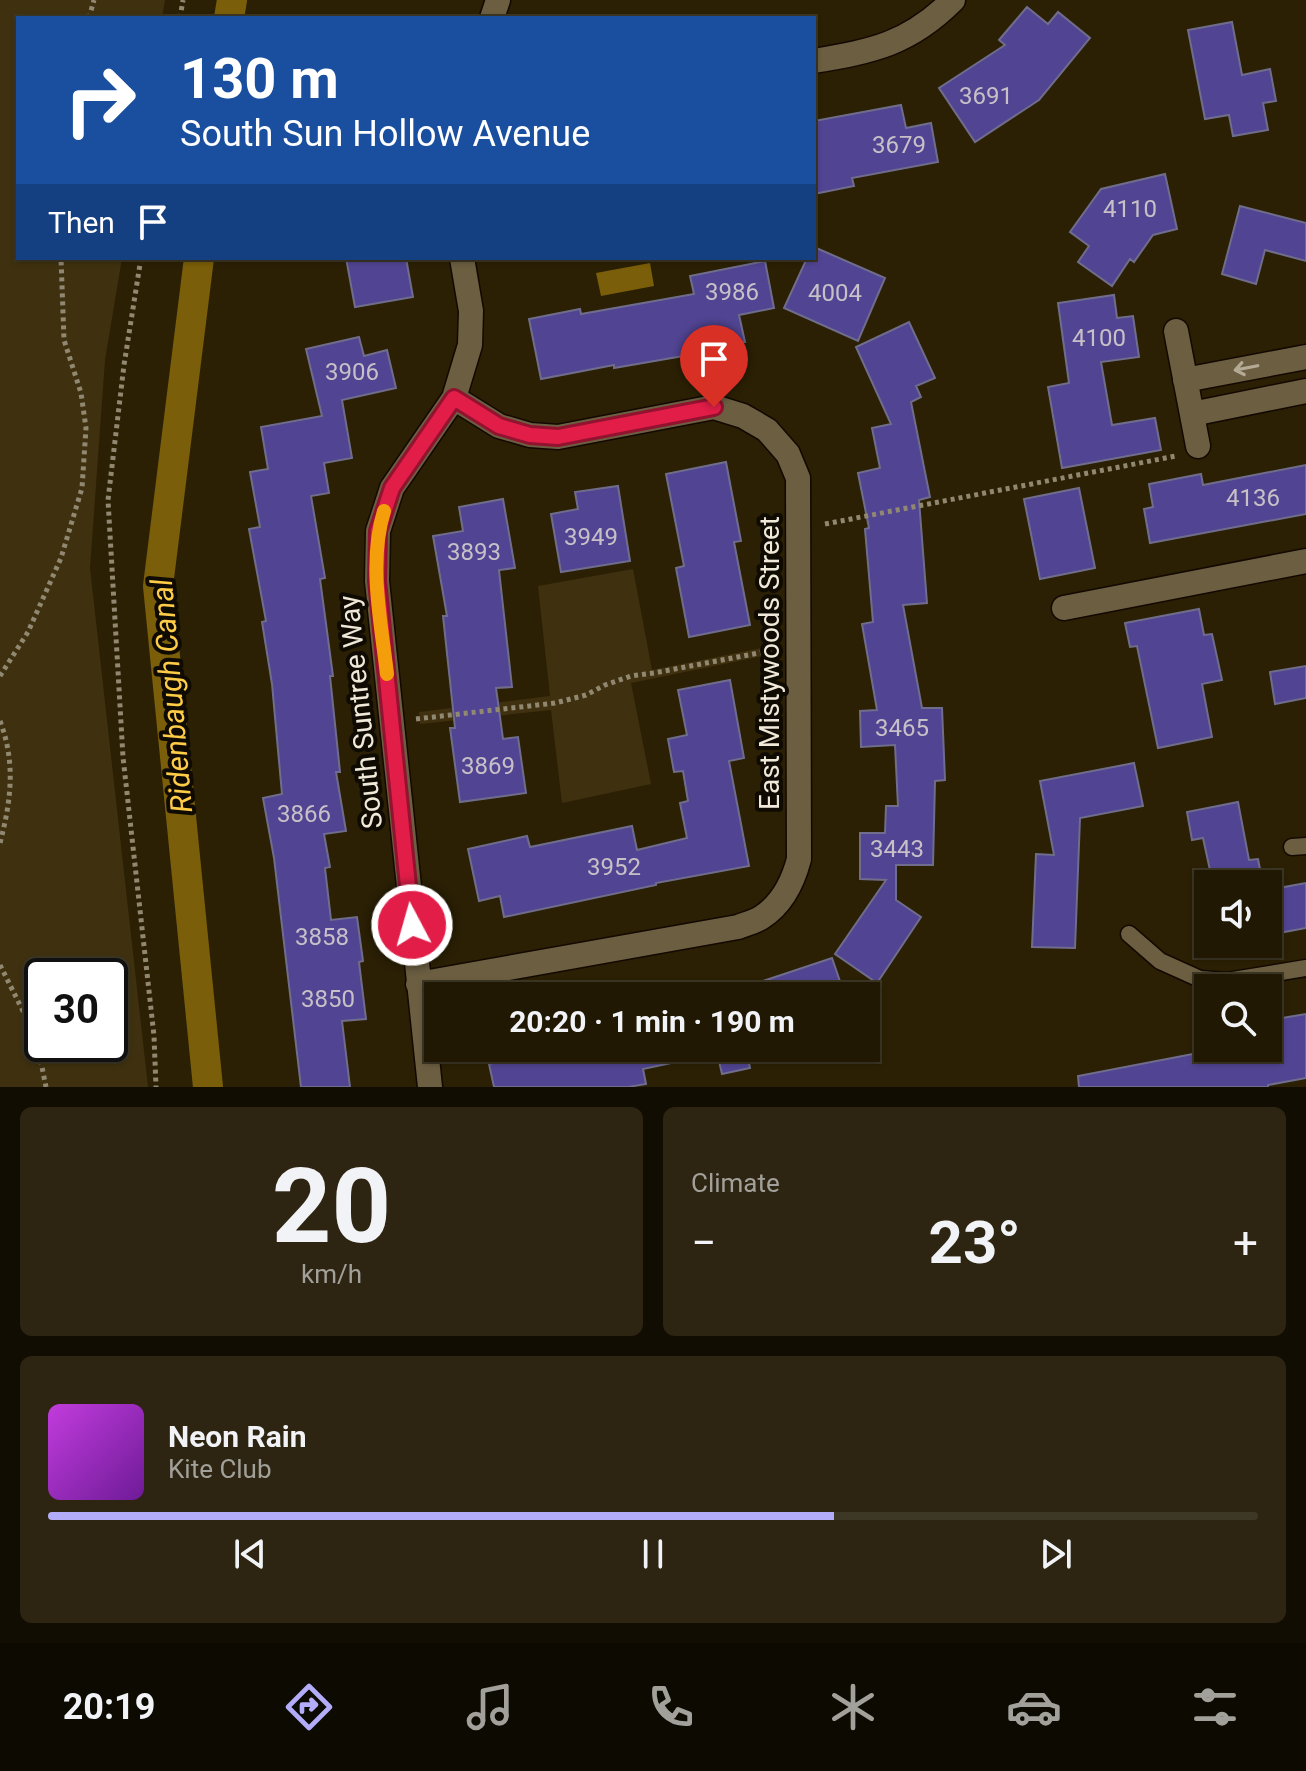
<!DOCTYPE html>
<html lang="en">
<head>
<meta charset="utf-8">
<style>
	:root { --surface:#201803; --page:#2d2512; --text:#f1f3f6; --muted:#a2a09a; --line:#3d3725; --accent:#b3adf9 }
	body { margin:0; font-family:Roboto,sans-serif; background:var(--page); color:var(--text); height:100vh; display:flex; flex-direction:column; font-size:30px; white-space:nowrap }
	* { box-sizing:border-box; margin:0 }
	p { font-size:26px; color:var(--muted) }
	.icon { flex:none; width:44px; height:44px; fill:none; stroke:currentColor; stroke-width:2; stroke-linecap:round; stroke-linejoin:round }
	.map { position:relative; height:1087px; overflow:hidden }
	.side { display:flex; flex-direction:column; gap:20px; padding:20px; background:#120d02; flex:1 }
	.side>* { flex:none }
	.guide { position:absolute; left:16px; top:16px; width:800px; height:244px; border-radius:0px; box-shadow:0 2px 6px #0004,0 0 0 2px var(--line); background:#1a4fa0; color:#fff; overflow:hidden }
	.controls { position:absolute; left:1194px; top:870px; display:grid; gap:16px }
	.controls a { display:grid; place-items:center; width:88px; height:88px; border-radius:0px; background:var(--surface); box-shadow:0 2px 6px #0004,0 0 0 2px var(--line); font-size:40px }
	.speed { position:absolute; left:24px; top:958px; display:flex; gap:16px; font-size:40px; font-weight:700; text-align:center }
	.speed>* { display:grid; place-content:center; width:104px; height:104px; border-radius:50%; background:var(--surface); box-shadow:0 2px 6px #0004,0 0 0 2px var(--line); line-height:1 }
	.speed .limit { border:4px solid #111; border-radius:12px; background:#fff; color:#111 }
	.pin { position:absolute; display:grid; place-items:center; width:68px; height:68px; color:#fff; margin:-82px -34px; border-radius:50% 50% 50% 0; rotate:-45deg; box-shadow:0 0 8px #0007 }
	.pin .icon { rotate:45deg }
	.me { position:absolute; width:88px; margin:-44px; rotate:354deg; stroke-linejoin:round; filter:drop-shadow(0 0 6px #0008) }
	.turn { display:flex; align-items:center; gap:28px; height:168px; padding:0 32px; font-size:36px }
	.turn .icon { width:104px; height:104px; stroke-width:2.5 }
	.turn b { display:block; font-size:56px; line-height:68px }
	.then { display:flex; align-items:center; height:76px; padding:0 32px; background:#0003; gap:16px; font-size:30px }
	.big { font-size:60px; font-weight:700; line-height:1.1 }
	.side .card { flex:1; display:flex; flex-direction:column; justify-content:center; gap:12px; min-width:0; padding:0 28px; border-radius:12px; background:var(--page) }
	.side .dial { align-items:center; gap:0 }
	.dial b { font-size:104px; line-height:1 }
	.song { display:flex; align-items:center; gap:24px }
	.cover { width:96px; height:96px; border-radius:12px; background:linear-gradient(135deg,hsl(290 70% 55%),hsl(280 70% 35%)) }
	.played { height:8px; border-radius:4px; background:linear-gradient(90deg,var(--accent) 65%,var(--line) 65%) }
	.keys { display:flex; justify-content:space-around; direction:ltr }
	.heat { display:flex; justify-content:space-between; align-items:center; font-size:44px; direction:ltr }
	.side .tiles { flex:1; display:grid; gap:20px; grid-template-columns:1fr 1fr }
	.card:last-child { grid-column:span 2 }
	.trip { position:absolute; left:424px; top:982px; width:456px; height:80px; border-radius:0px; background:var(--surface); box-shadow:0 2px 6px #0004,0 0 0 2px var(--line); font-weight:700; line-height:80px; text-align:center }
	.dock { display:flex; height:128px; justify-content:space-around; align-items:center; background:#0d0a01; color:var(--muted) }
	.dock .icon { width:56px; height:56px }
	.dock .current { color:var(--accent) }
	.dock b { font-size:36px; color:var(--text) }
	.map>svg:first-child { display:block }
</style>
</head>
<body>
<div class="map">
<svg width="1306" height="1087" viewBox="0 0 1306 1087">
	<rect width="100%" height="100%" fill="#2b2004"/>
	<path fill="#3f310f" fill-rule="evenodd" d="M0,0h165l-3,18h-144v240h104l-17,102 -15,208 58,519h-148zM110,976v68h-68v-68z
		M633,569l19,101 120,-24 1,8 -142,29 20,101 -89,19 -11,-93 -131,14 -1,-12 131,-16 -12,-110z"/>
	<path fill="#7b5e09" d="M650,263l4,23 -53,10 -5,-23z"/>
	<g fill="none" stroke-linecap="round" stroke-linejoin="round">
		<path stroke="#7b5e09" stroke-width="30" d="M229,18l3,-18
			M199,258l-41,328 50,501"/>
	</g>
	<path fill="#514492" stroke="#6f6d8b" stroke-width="2" d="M1027,7l21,17 10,-12 32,26 -51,62 -64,42 -36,-54 66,-43 -6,-5z
		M1232,22l10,53 28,-6 6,32 -13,2 5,27 -35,6 -4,-21 -24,4 -17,-89z
		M901,105l5,23 25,-5 7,39 -86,16 2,8 -40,8v-73z
		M1165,174l12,55 -24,6 -19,27 -4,-3 -18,27 -34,-24 11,-16 -19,-14 31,-43z
		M1240,206l66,17v38l-41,-11 -9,34 -34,-10z
		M814,247l71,31 -27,63 -74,-33 23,-50h7z
		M346,258h60l7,39 -58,10z
		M765,261l9,47 -35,7 6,27 -51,10 1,2 -81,14v-3l-73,14 -12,-60 51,-10 1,5 113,-20 -4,-18z
		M1114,295l3,23 16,-2 6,41 -38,5 11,63 43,-7 6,32 -99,18 -14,-81 21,-4 -11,-80z
		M909,322l26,56 -19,8 5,11 -10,5 19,95 -11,3 8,103 -24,2 19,103h20l3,72 -10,1 -2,84h-37v35l25,17 -44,66 -42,-29 51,-74 -26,-1v-46h25l1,-27h12l-3,-61 -34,2 -1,-36 17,-1 -15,-86 11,-2 -8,-93 4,-1 -11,-55 22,-5 -8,-40 19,-4 -35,-77z
		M359,337l5,19 23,-6 9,38 -54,12 10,58 -28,5 5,30 -18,3 14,82 -5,1 13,97h-3l10,96h-4l10,59 -22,3 6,33 -5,1 6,52 26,-3 6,44 -4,1 7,57 -24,2 8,66h-49l-27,-229 -11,-60 19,-4 -10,-110 -10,-62 4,-1 -17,-92 11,-2 -10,-55 18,-3 -7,-42 61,-11 -16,-67z
		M726,462l15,79 -7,1 16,83 -61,12 -13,-69 8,-2 -18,-92z
		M1306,465v49l-156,29 -6,-34 9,-2 -4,-23 52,-10 2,11z
		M618,486l12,75 -69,11 -10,-58 27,-5 -3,-17z
		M1079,488l16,80 -55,11 -16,-80z
		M503,499l12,69 -16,2 13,117 -16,1 7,51 15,-2 8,56 -66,9 -10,-74h5l-12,-112h4l-14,-80 30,-5 -4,-24z
		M1199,609l5,26 8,-1 10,46 -20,4 10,53 -54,11 -21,-102 -7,1 -5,-24z
		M1306,666v32l-31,6 -5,-32z
		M730,680l14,78 -15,3 20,105 -93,17v2l-152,32 -4,-21 -21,5 -11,-52 59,-13 3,11 102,-21 5,24 50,-12 -7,-35 8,-2 -5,-30 -9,1 -6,-33 19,-4 -9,-45z
		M1134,763l9,43 -63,12 -5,130 -43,-1 4,-93 18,1 -14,-74z
		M1238,802l11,58 9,-1 5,25h-50l-10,-46 -11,2 -5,-28z
		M1306,883v45l-38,7v-45z
		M832,958l13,38h-114l-1,-4z
		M1306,1014v64l-38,7v2h-189l-1,-11 146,-28h51l-5,-28z
		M513,1048h181l1,10 -52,11 3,15 -18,3h-134l-5,-23 26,-6z
		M716,1048h30l4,20 -28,6z"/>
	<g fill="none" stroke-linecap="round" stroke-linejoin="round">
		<g stroke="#130900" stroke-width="19">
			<path id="service" d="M1292,847l14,-1
				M1129,934l31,27 40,18 27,2 79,-13"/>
		</g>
		<g stroke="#130900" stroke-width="27">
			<path id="minor" d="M492,18l6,-18
				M814,61c59,-10 95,-17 139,-61
				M1176,331l22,115
				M1185,380l121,-23
				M1192,414l114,-23
				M1064,608l242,-47
				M418,984l320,-57c7,-3 17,-5 24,-10 20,-13 31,-35 37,-58l-1,-381 -10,-24 -21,-24 -24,-14 -29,-9 -156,30 -28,-2 -31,-9 -45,-28
				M430,1087l-53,-506 1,-50 14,-43 62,-90 16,-53 1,-34 -9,-53"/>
		</g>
		<path stroke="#918872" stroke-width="5" stroke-dasharray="4 4" stroke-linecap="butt" d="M89,18l5,-18
			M180,18l3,-18
			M141,258l-17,107 -16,135 15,257 31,279 2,51
			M825,524l351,-68
			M0,676l28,-44 33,-74 21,-70 4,-60 -5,-35 -17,-53 -3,-82
			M416,719l139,-16 31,-8 19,-10 26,-9 23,-3 120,-23
			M0,721c16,42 11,80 0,122
			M0,965l36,72 10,50"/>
		<use href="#service" stroke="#6b5e41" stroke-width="16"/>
		<use href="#minor" stroke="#6b5e41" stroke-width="24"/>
	</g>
	<defs><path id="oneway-shaft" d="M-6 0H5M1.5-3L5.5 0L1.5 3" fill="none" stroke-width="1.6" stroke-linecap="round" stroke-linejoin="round" transform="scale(2)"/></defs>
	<use stroke="#b4aa95" href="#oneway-shaft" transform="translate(1246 368) rotate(169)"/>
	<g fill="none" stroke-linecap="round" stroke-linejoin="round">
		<g stroke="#92132f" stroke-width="20">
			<path id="route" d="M412,925l-35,-344 1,-50 14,-43 62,-90 45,28 31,9 28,2 156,-30"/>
		</g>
		<use href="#route" stroke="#e11d48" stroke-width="14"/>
		<path stroke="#f59e0b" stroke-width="14" d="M384,511c-16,52 -3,111 3,163"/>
	</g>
	<g text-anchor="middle" stroke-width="8" stroke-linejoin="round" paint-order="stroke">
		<g font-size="24" fill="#c8c0c7">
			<text x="986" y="104">3691</text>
			<text x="899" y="153">3679</text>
			<text x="1130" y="217">4110</text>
			<text x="732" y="300">3986</text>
			<text x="835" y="301">4004</text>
			<text x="1099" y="346">4100</text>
			<text x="352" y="380">3906</text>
			<text x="1253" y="506">4136</text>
			<text x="591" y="545">3949</text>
			<text x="474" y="560">3893</text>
			<text x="902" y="736">3465</text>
			<text x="488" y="774">3869</text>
			<text x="304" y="822">3866</text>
			<text x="897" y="857">3443</text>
			<text x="614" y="875">3952</text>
			<text x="322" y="945">3858</text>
			<text x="328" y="1007">3850</text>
		</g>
		<g font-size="28" fill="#f0e9d9" stroke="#0f0b02">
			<text transform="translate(769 663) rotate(-90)" y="10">East Mistywoods Street</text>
			<text transform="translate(360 712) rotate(-96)" y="10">South Suntree Way</text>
		</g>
		<g font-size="30" font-style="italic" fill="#ffcc48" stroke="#0f0b02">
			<text transform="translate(172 696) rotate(-95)" y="10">Ridenbaugh Canal</text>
		</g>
	</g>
</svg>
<div class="controls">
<a><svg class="icon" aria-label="sound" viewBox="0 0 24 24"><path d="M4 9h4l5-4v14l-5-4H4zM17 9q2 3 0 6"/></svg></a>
<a><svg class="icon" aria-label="search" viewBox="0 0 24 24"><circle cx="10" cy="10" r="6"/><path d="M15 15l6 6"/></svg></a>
</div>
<div class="speed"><div class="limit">30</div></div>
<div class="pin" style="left:714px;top:407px;background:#d93025"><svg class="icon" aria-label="arrive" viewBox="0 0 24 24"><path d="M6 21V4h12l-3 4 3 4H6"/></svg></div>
<svg class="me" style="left:412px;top:925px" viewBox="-20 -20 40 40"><circle r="17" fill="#e11d48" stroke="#fff" stroke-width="3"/><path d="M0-11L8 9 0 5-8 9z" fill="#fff"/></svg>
<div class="trip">20:20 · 1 min · 190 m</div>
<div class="guide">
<div class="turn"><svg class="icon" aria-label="right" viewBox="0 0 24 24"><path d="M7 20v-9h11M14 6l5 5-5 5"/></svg><div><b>130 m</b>South Sun Hollow Avenue</div></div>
<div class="then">Then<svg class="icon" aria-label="arrive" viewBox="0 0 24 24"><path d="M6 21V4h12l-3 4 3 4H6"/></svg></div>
</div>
</div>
<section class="side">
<div class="tiles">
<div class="card dial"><b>20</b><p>km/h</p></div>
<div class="card"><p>Climate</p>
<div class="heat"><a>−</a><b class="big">23°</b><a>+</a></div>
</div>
<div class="card">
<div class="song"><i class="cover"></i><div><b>Neon Rain</b><p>Kite Club</p></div></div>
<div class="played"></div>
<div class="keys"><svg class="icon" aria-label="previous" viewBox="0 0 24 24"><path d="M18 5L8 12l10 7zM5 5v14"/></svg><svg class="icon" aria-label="pause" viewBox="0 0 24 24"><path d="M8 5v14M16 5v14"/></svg><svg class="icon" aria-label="next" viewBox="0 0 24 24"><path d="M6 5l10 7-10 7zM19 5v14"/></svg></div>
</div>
</div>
</section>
<nav class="dock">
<b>20:19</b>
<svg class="icon current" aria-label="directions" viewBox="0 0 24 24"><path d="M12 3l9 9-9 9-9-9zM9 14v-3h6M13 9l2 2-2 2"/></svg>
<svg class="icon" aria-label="music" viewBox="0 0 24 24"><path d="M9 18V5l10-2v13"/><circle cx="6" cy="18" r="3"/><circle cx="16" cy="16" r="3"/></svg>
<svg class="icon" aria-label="phone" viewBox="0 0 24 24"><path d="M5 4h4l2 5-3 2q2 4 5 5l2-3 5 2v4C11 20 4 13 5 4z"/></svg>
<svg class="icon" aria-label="climate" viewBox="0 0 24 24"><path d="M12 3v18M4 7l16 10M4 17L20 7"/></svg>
<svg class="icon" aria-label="car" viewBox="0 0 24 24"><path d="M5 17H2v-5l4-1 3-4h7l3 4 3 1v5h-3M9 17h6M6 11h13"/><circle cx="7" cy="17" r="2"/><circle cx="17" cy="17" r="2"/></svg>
<svg class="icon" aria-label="filters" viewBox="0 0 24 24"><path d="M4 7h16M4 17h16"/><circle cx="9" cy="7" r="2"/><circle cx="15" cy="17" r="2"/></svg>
</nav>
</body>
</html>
